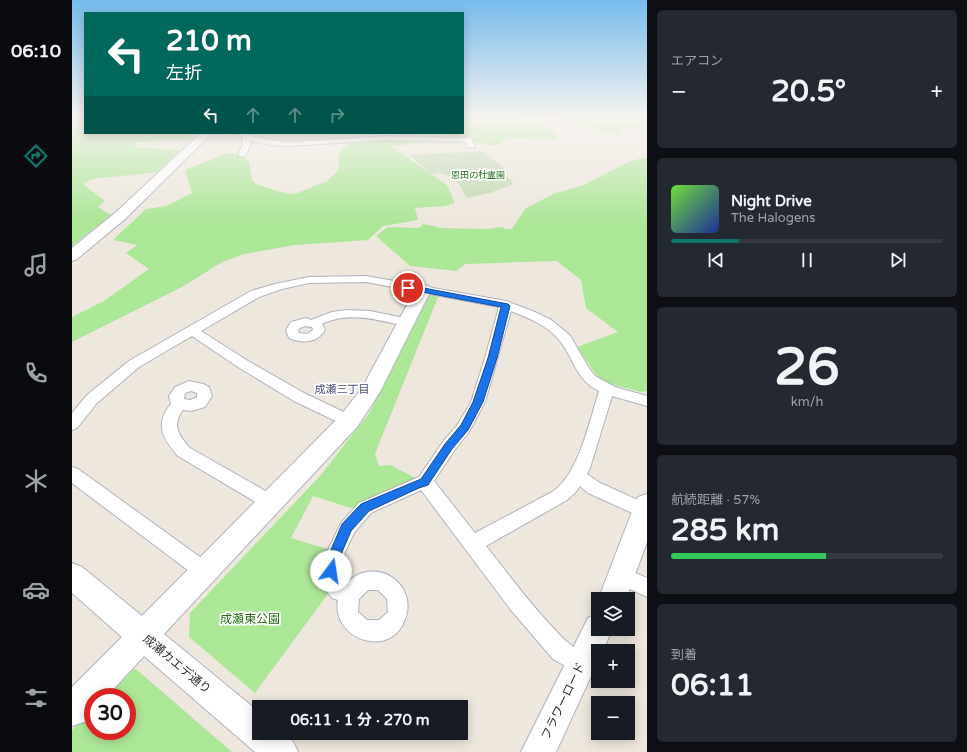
<!DOCTYPE html>
<html lang="ja">
<head>
<meta charset="utf-8">
<style>
	:root { --surface:#171b24; --page:#242831; --text:#f1f3f6; --muted:#9ea1a6; --line:#363941; --accent:#0f766e }
	body { margin:0; font-family:"Varela Round","Noto Sans JP",sans-serif; background:var(--page); color:var(--text); height:100vh; display:flex; flex-direction:column; font-size:15px; white-space:nowrap }
	* { box-sizing:border-box; margin:0 }
	p { font-size:13px; color:var(--muted) }
	.icon { flex:none; width:22px; height:22px; fill:none; stroke:currentColor; stroke-width:2; stroke-linecap:round; stroke-linejoin:round }
	.map { position:relative; flex:1; overflow:hidden }
	.drawer { display:flex; flex-direction:column; gap:10px; padding:10px; background:#0d0f14; width:320px }
	.drawer>* { flex:none }
	.banner { position:absolute; left:12px; top:12px; width:380px; height:122px; border-radius:0px; box-shadow:0 2px 10px #0003; background:#00695c; color:#fff; overflow:hidden }
	.fabs { position:absolute; left:519px; top:592px; display:grid; gap:8px }
	.fabs a { display:grid; place-items:center; width:44px; height:44px; border-radius:0px; background:var(--surface); box-shadow:0 2px 10px #0003; font-size:20px }
	.speed { position:absolute; left:12px; top:688px; display:flex; gap:8px; font-size:20px; font-weight:700; text-align:center }
	.speed>* { display:grid; place-content:center; width:52px; height:52px; border-radius:50%; background:var(--surface); box-shadow:0 2px 10px #0003; line-height:1 }
	.speed .limit { border:6px solid #d22; background:#fff; color:#111 }
	.pin { position:absolute; display:grid; place-items:center; width:34px; height:34px; color:#fff; margin:-17px; border:2px solid #fff; border-radius:50%; box-shadow:0 1px 4px #0007 }
	.me { position:absolute; width:44px; margin:-22px; rotate:14deg; stroke-linejoin:round; filter:drop-shadow(0 0 3px #0008) }
	.turn { display:flex; align-items:center; gap:14px; height:84px; padding:0 16px; font-size:18px }
	.turn .icon { width:52px; height:52px; stroke-width:2.5 }
	.turn b { display:block; font-size:28px; line-height:34px }
	.lanes { display:flex; align-items:center; height:38px; padding:0 16px; background:#0003; justify-content:center; gap:20px; direction:ltr }
	.lanes .off { opacity:.35 }
	.big { font-size:30px; font-weight:700; line-height:1.1 }
	.drawer .widget { flex:1; display:flex; flex-direction:column; justify-content:center; gap:6px; min-width:0; padding:0 14px; border-radius:6px; background:var(--page) }
	.drawer .dial { align-items:center; gap:0 }
	.dial b { font-size:52px; line-height:1 }
	.song { display:flex; align-items:center; gap:12px }
	.cover { width:48px; height:48px; border-radius:6px; background:linear-gradient(135deg,hsl(100 70% 55%),hsl(230 70% 35%)) }
	.played { height:4px; border-radius:2px; background:linear-gradient(90deg,var(--accent) 25%,var(--line) 25%) }
	.keys { display:flex; justify-content:space-around; direction:ltr }
	.heat { display:flex; justify-content:space-between; align-items:center; font-size:22px; direction:ltr }
	.charge { height:6px; border-radius:3px; background:linear-gradient(90deg,#34c759 57%,var(--line) 0) }
	.trip { position:absolute; left:180px; top:700px; width:216px; height:40px; border-radius:0px; background:var(--surface); box-shadow:0 2px 10px #0003; font-weight:700; line-height:40px; text-align:center }
	main { display:flex; flex:1; min-height:0 }
	.tabs { display:flex; flex-direction:column; width:72px; justify-content:space-around; align-items:center; background:#090b0e; color:var(--muted) }
	.tabs .icon { width:28px; height:28px }
	.tabs .on { color:var(--accent) }
	.tabs b { font-size:18px; color:var(--text) }
	.map>svg:first-child { display:block }
</style>
</head>
<body>
<main>
<nav class="tabs">
<b>06:10</b>
<svg class="icon on" aria-label="directions" viewBox="0 0 24 24"><path d="M12 3l9 9-9 9-9-9zM9 14v-3h6M13 9l2 2-2 2"/></svg>
<svg class="icon" aria-label="music" viewBox="0 0 24 24"><path d="M9 18V5l10-2v13"/><circle cx="6" cy="18" r="3"/><circle cx="16" cy="16" r="3"/></svg>
<svg class="icon" aria-label="phone" viewBox="0 0 24 24"><path d="M5 4h4l2 5-3 2q2 4 5 5l2-3 5 2v4C11 20 4 13 5 4z"/></svg>
<svg class="icon" aria-label="climate" viewBox="0 0 24 24"><path d="M12 3v18M4 7l16 10M4 17L20 7"/></svg>
<svg class="icon" aria-label="car" viewBox="0 0 24 24"><path d="M5 17H2v-5l4-1 3-4h7l3 4 3 1v5h-3M9 17h6M6 11h13"/><circle cx="7" cy="17" r="2"/><circle cx="17" cy="17" r="2"/></svg>
<svg class="icon" aria-label="filters" viewBox="0 0 24 24"><path d="M4 7h16M4 17h16"/><circle cx="9" cy="7" r="2"/><circle cx="15" cy="17" r="2"/></svg>
</nav>
<div class="map">
<svg width="575" height="752" viewBox="0 0 575 752">
	<rect width="100%" height="100%" fill="#ede7dd"/>
	<path fill="#ace697" d="M0,117h13v16h108l-3,7 -54,2 -1,5 45,3 -23,22 -65,7 -9,5 22,17 -7,6 13,8 -39,31z
		M391,117c28,0 75,-6 94,19l-3,4 -34,-2 -13,1 -11,7 -40,-7 -65,7 56,39 8,18 -10,3 -30,2 3,12 -35,6 -15,14 -73,5 -51,9 -22,8 -38,24 -112,56v-25l32,-16 45,-32 -23,-16 11,-8 -24,-5 33,-31 21,-3 25,-13 -7,-23 40,-16h9l9,3 6,5 3,18 4,4 24,8 15,2 32,-13 12,-12 -1,-14 7,-9 12,-6 21,-2 15,3 57,-4 -4,-4h17z
		M482,117h93v13h-27l-1,4c-23,-3 -43,-10 -65,-17z
		M569,158h6v233l-6,1 -37,-10 -9,-9 -18,-26 41,-15 -32,-24 -5,-28 -24,-19 -92,3 -8,7 -47,-5 -34,-30 12,-9 31,1 4,-4 16,3 -1,1 48,1 18,-2 -1,2h9l13,-20 28,-15 31,-9 42,-22z
		M352,294l14,3 -63,157 4,12 12,-1 28,15 -65,29 -41,-13 -22,42 42,13v36l-78,106 -66,-56 1,-24 131,-138 49,-63z
		M64,669l96,83h-160v-22l21,-22v23h34v-34h-24l25,-26z"/>
	<path fill="#c2d8b3" d="M410,151l22,17 3,9 5,4 1,3 -23,9 -24,5c-7,-18 -14,-27 -35,-24l-21,-19z"/>
	<g fill="none" stroke-linecap="round" stroke-linejoin="round">
		<g stroke="#b1b2bf" stroke-width="2">
			<path id="street" d="M165,133h10l9,4 14,3 19,2 96,-6 83,2h3l4,8 -1,2h-6l-3,-6 -80,-2 -96,6 -19,-1 -20,-4 1,3 -5,11 -4,2 -4,-2 5,-11 -1,-8z
				M294,276l140,25 29,11 16,8 14,11 6,6 17,30 7,9 20,11 32,9v10l-35,-10 -22,72 -3,6 13,9 47,21v14l-8,-2 -51,-23 -8,-7 -5,7 -8,7 -81,46c26,33 51,67 81,96 10,9 20,9 25,22l-3,8 -8,3 -28,-16 -42,-49 -90,-120 -50,23 -17,20 -9,19 -4,19v8l5,5c27,-31 77,0 57,40 -16,34 -72,14 -65,-24l-6,-2 -8,-10 -3,-6v-11l6,-19 14,-29 18,-20 60,-26 23,-34 16,-19 13,-22 14,-44 14,-51 -133,-25 -57,1 -27,6 -23,8 -58,34 47,30 56,32 50,24 3,4 -3,4 -5,2 -5,-2 -50,-24 -56,-34 -46,-31 -53,31 -42,36 -20,25 -5,2v-17l15,-18 42,-34 122,-70 24,-7 34,-7zM439,311c18,7 37,15 49,30 15,19 15,38 39,50 -9,29 -21,85 -47,101l-77,41 -41,-52 20,-30 15,-19 16,-30zM296,590h10l9,9 1,13 -9,8h-12l-9,-8 1,-13z
				M275,310l23,1 39,8 2,3 -2,3 -4,1c-27,-6 -56,-15 -83,-2l3,6c-8,13 -22,14 -36,8l-3,-8 5,-8 15,-4 5,2 21,-8zM234,326l6,1 1,3 -6,4 -8,-1 -1,-3 2,-2z
				M117,381l14,3 6,3 3,9 -7,11 -14,4 -8,-1c-12,15 -4,26 7,38l86,49 3,5 -3,5 -6,2 -6,-2 -86,-51c-15,-17 -24,-32 -7,-52l-2,-8 6,-9zM119,391l6,2v4l-6,3 -7,-1 1,-6z
				M0,467l6,2 133,96 3,6 -3,6 -7,3 -7,-3 -125,-94z
				M550,567l25,11v19l-32,-15 -3,-6 3,-6z"/>
		</g>
		<g stroke="#b1b2bf" stroke-width="2">
			<path id="secondary" d="M129,133h11l-87,86 -48,40 -5,2v-13l43,-35z
				M351,285l6,1 2,4 -51,102 -23,35 -193,207 95,78v21c23,0 29,-5 39,19h-43l-111,-96 -38,41h-13v14l-9,11 -12,4v-39l50,-50 -50,-44v-30l10,4 60,49 199,-201 21,-27 53,-98 2,-4z
				M575,494v48l-21,57 -28,1 37,-96 3,-7z
				M526,613v16h14l-9,22h-5v10l-42,91h-35l67,-134z"/>
		</g>
		<use href="#street" fill="#fff" fill-rule="evenodd"/>
		<use href="#secondary" fill="#fff" fill-rule="evenodd"/>
	</g>
	<linearGradient id="sky" x2="0" y2="1"><stop stop-color="#76bbec"/><stop offset="0.53" stop-color="#f7f4f0"/><stop offset="1" stop-color="#f7f4f0" stop-opacity="0"/></linearGradient>
	<rect width="575" height="222" fill="url(#sky)"/>
	<path fill="#1a73e8" stroke="#114b97" d="M336,285l100,19 2,2 -13,52 -14,44 -15,28 -16,19 -24,36 -9,3 -50,23 -18,20 -9,21 -6,23 -5,2 -4,-2 -2,-4 5,-19 12,-28 19,-20 60,-25 24,-35 16,-19 12,-23 15,-44 13,-51 -95,-18 -1,-1z"/>
	<g text-anchor="middle" stroke-width="3.5" stroke-linejoin="round" paint-order="stroke">
		<g font-size="9" fill="#236b18" stroke="#fff">
			<text x="406" y="178">恩田の杜霊園</text>
		</g>
		<g font-size="11" fill="#494f7e" stroke="#fff">
			<text x="270" y="393">成瀬三丁目</text>
		</g>
		<g font-size="12" fill="#236b18" stroke="#fff">
			<text x="178" y="623">成瀬東公園</text>
		</g>
		<g font-size="12" fill="#2b2b2b" stroke="#fff">
			<text transform="translate(105 664) rotate(40)" y="4">成瀬カエデ通り</text>
			<text transform="translate(491 701) rotate(-64)" y="4">フラワーロード</text>
		</g>
	</g>
</svg>
<div class="fabs">
<a><svg class="icon" aria-label="layers" viewBox="0 0 24 24"><path d="M12 4l9 5-9 5-9-5zM3 14l9 5 9-5"/></svg></a>
<a>+</a>
<a>−</a>
</div>
<div class="speed"><div class="limit">30</div></div>
<div class="pin" style="left:336px;top:288px;background:#d93025"><svg class="icon" aria-label="arrive" viewBox="0 0 24 24"><path d="M6 21V4h12l-3 4 3 4H6"/></svg></div>
<svg class="me" style="left:259px;top:571px" viewBox="-20 -20 40 40"><circle r="19" fill="#fff"/><path d="M0-13L10 11 0 6-10 11z" fill="#1a73e8"/></svg>
<div class="trip">06:11 · 1 分 · 270 m</div>
<div class="banner">
<div class="turn"><svg class="icon" aria-label="left" viewBox="0 0 24 24"><path d="M17 20v-9H6M10 6l-5 5 5 5"/></svg><div><b>210 m</b>左折</div></div>
<div class="lanes"><svg class="icon" aria-label="left" viewBox="0 0 24 24"><path d="M17 20v-9H6M10 6l-5 5 5 5"/></svg><svg class="icon off" aria-label="ahead" viewBox="0 0 24 24"><path d="M12 20V5M6 11l6-6 6 6"/></svg><svg class="icon off" aria-label="ahead" viewBox="0 0 24 24"><path d="M12 20V5M6 11l6-6 6 6"/></svg><svg class="icon off" aria-label="right" viewBox="0 0 24 24"><path d="M7 20v-9h11M14 6l5 5-5 5"/></svg></div>
</div>
</div>
<section class="drawer">
<div class="widget"><p>エアコン</p>
<div class="heat"><a>−</a><b class="big">20.5°</b><a>+</a></div>
</div>
<div class="widget">
<div class="song"><i class="cover"></i><div><b>Night Drive</b><p>The Halogens</p></div></div>
<div class="played"></div>
<div class="keys"><svg class="icon" aria-label="previous" viewBox="0 0 24 24"><path d="M18 5L8 12l10 7zM5 5v14"/></svg><svg class="icon" aria-label="pause" viewBox="0 0 24 24"><path d="M8 5v14M16 5v14"/></svg><svg class="icon" aria-label="next" viewBox="0 0 24 24"><path d="M6 5l10 7-10 7zM19 5v14"/></svg></div>
</div>
<div class="widget dial"><b>26</b><p>km/h</p></div>
<div class="widget"><p>航続距離 · 57%</p><b class="big">285 km</b><div class="charge"></div></div>
<div class="widget"><p>到着</p><b class="big">06:11</b></div>
</section>
</main>
</body>
</html>
